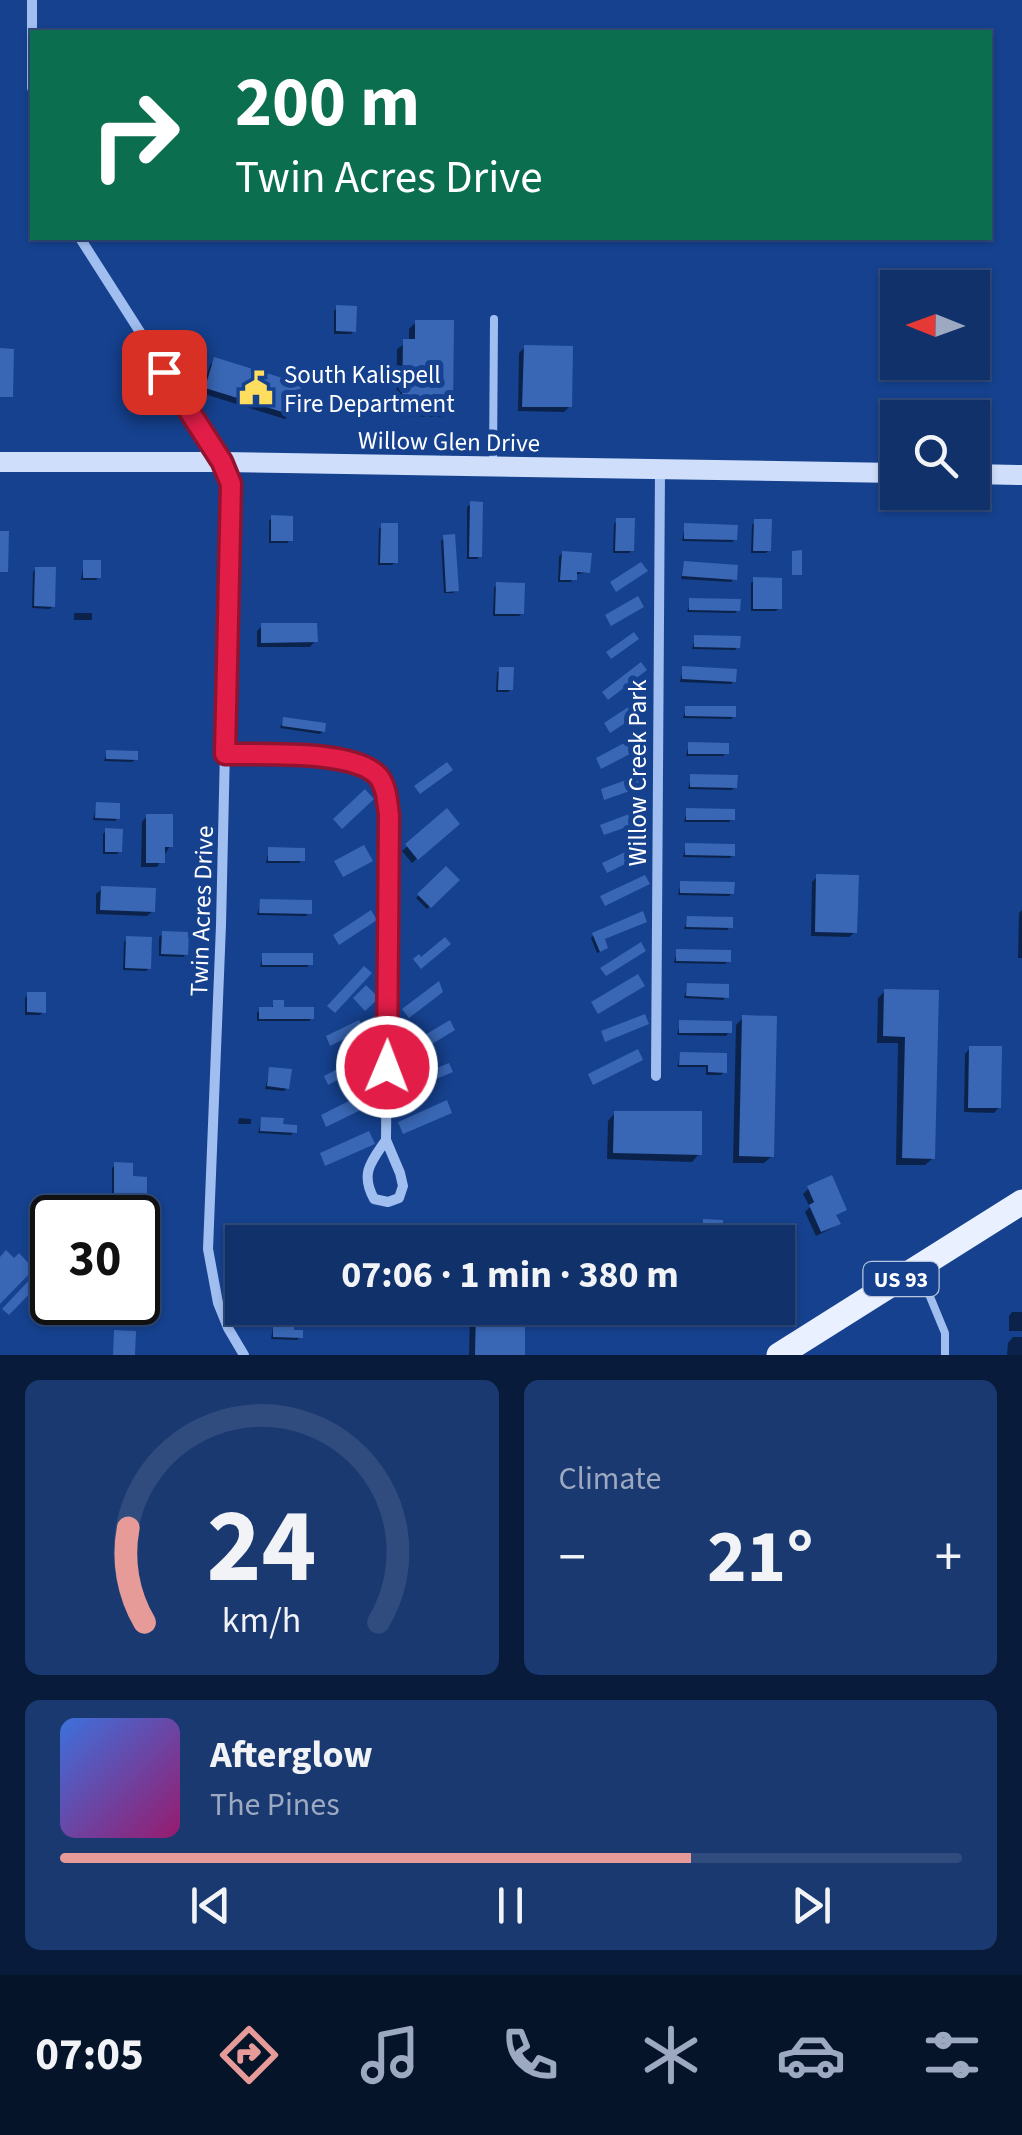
<!DOCTYPE html>
<html lang="en">
<head>
<meta charset="utf-8">
<style>
	:root { --surface:#10316a; --page:#193970; --text:#f1f3f6; --muted:#9ca9c1; --line:#304c7e; --accent:#e69b98 }
	body { margin:0; font-family:"Source Sans 3",sans-serif; background:var(--page); color:var(--text); height:100vh; display:flex; flex-direction:column; font-size:38px; white-space:nowrap }
	* { box-sizing:border-box; margin:0 }
	p { font-size:32px; color:var(--muted) }
	.icon { flex:none; width:55px; height:55px; fill:none; stroke:currentColor; stroke-width:2; stroke-linecap:round; stroke-linejoin:round }
	.map { position:relative; height:1355px; overflow:hidden }
	.sheet { display:flex; flex-direction:column; gap:25px; padding:25px; background:#091b3a; flex:1 }
	.sheet>* { flex:none }
	.hud { position:absolute; left:30px; top:30px; width:962px; height:210px; border-radius:0px; box-shadow:0 2px 8px #0004,0 0 0 2px var(--line); background:#0b6e4f; color:#fff; overflow:hidden }
	.needle { width:65px; rotate:271deg }
	.controls { position:absolute; left:880px; top:270px; display:grid; gap:20px }
	.controls a { display:grid; place-items:center; width:110px; height:110px; border-radius:0px; background:var(--surface); box-shadow:0 2px 8px #0004,0 0 0 2px var(--line); font-size:50px }
	.speed { position:absolute; left:30px; top:1195px; display:flex; gap:20px; font-size:50px; font-weight:700; text-align:center }
	.speed>* { display:grid; place-content:center; width:130px; height:130px; border-radius:50%; background:var(--surface); box-shadow:0 2px 8px #0004,0 0 0 2px var(--line); line-height:1 }
	.speed .limit { border:5px solid #111; border-radius:15px; background:#fff; color:#111 }
	.pin { position:absolute; display:grid; place-items:center; width:85px; height:85px; color:#fff; margin:-42px; border-radius:20px; box-shadow:0 5px 15px #0006 }
	.me { position:absolute; width:110px; margin:-55px; rotate:1deg; stroke-linejoin:round; filter:drop-shadow(0 0 8px #0008) }
	.turn { display:flex; align-items:center; gap:35px; height:210px; padding:0 40px; font-size:45px }
	.turn .icon { width:130px; height:130px; stroke-width:2.5 }
	.turn b { display:block; font-size:70px; line-height:85px }
	.big { font-size:75px; font-weight:700; line-height:1.1 }
	.sheet .widget { flex:1; display:flex; flex-direction:column; justify-content:center; gap:15px; min-width:0; padding:0 35px; border-radius:15px; background:var(--page) }
	.sheet .dial { align-items:center; gap:0 }
	.dial svg { height:260px; overflow:visible; fill:none; stroke:var(--line); stroke-width:7; stroke-linecap:round; text-anchor:middle }
	.dial text { fill:var(--text); stroke:none }
	.song { display:flex; align-items:center; gap:30px }
	.cover { width:120px; height:120px; border-radius:15px; background:linear-gradient(135deg,hsl(220 70% 55%),hsl(320 70% 35%)) }
	.played { height:10px; border-radius:5px; background:linear-gradient(90deg,var(--accent) 70%,var(--line) 70%) }
	.keys { display:flex; justify-content:space-around; direction:ltr }
	.heat { display:flex; justify-content:space-between; align-items:center; font-size:55px; direction:ltr }
	.sheet .tiles { flex:1; display:grid; gap:25px; grid-template-columns:1fr 1fr }
	.widget:last-child { grid-column:span 2 }
	.trip { position:absolute; left:225px; top:1225px; width:570px; height:100px; border-radius:0px; background:var(--surface); box-shadow:0 2px 8px #0004,0 0 0 2px var(--line); font-weight:700; line-height:100px; text-align:center }
	.tab-bar { display:flex; height:160px; justify-content:space-around; align-items:center; background:#06142a; color:var(--muted) }
	.tab-bar .icon { width:70px; height:70px }
	.tab-bar .selected { color:var(--accent) }
	.tab-bar b { font-size:45px; color:var(--text) }
	.map>svg:first-child { display:block }
</style>
</head>
<body>
<div class="map">
<svg width="1022" height="1355" viewBox="0 0 1022 1355">
	<rect width="100%" height="100%" fill="#15418e"/>
	<path fill="#0007" d="M337,308l17,23 -3,3h-17v-23z
		M416,322l34,88 -7,7 -47,-1 1,-67 12,-8v-12z
		M525,347l45,59 -6,6 -46,-1 1,-58z
		M215,360l75,54 -5,5 -84,-26 9,-28z
		M471,504l9,52 -3,3h-10v-52z
		M272,518l18,22 -3,3h-18v-22z
		M617,521l15,29 -3,3h-16l1,-29z
		M755,522l14,28 -3,3h-15l1,-28z
		M382,526l13,36 -3,3h-14l1,-36z
		M685,526l50,13 -3,3 -50,-1z
		M444,538l12,52 -3,3h-9l-3,-52z
		M562,553l26,19 -14,3 -3,7h-13l1,-26z
		M84,562l15,15 -3,3h-15z
		M684,564l50,14 -3,4 -50,-3z
		M36,569l17,37 -3,3 -18,-1 1,-36z
		M754,580l25,28 -3,3h-25v-28z
		M497,585l25,28 -3,3h-26l1,-28z
		M691,601l47,9 -3,3 -48,-1z
		M74,613h18v7h-18z
		M262,626l53,15 -5,6h-53v-16z
		M695,638l43,8 -3,4 -43,-1z
		M683,669l51,12 -3,3 -51,-2z
		M500,670l11,19 -3,3h-12l1,-19z
		M686,709l48,7 -3,3 -48,-1z
		M284,719l39,12 -3,3 -40,-6z
		M689,744l37,9 -3,3h-37z
		M107,753l29,6 -4,3 -28,-1z
		M691,777l44,9 -3,4 -44,-1z
		M97,805l21,13 -3,3 -22,-1z
		M687,811l45,8 -3,3h-45z
		M447,812l10,12 -45,39 -10,-12z
		M147,816l23,30 -13,21h-16l1,-45z
		M106,831l14,20 -3,3h-14v-20z
		M686,846l47,9 -3,3 -47,-1z
		M269,850l33,10 -3,3h-33z
		M446,869l10,11 -29,29 -11,-11z
		M817,877l38,55 -6,5 -38,-1 1,-54z
		M681,883l51,10 -3,3 -51,-1z
		M102,889l51,22 -6,5 -51,-2v-20z
		M261,902l48,11 -3,3 -49,-1z
		M1022,910v48h-4l1,-45z
		M688,919l43,7 -4,4 -43,-1z
		M641,924l-39,16v11l-5,2 -6,-15 3,-3z
		M163,934l23,20 -3,3 -24,-1v-19z
		M127,939l22,29 -3,3 -23,-1 1,-28z
		M677,951l51,10 -3,3 -51,-1z
		M263,956l47,8 -3,3h-47z
		M688,985l38,12 -3,3 -39,-2z
		M885,991l51,1 -3,166 -8,7h-29l2,-122h-21l1,-45z
		M28,995l15,17 -3,3h-15v-17z
		M274,1003l8,7 30,8 -3,3h-52v-9l14,-3z
		M743,1018l29,138 -8,7h-31l3,-138z
		M680,1023l49,9 -3,4 -49,-1z
		M970,1048l29,59 -5,6 -30,-1 1,-58z
		M681,1054l43,1v17l-3,3h-15v-8h-29z
		M270,1069l17,19 -3,3 -19,-2z
		M615,1113l84,41 -7,8 -85,-3 1,-38z
		M239,1118l12,1v5h-13z
		M262,1119l32,13 -3,3 -33,-2z
		M115,1165l29,30 -3,3h-24v20h-21l1,-13 15,-3v-34z
		M808,1189l36,20 -10,7 4,7 -6,5 -16,8 -11,-24 5,-5 -7,-13z
		M102,1302v18l-3,3h-16l1,-20z
		M257,1308h47l-3,4z
		M354,1308l23,2 -9,17 -19,-9z
		M473,1308h50l-1,47h-53l1,-44z
		M555,1308h88l-6,5 -82,-1z
		M1012,1312h10v19h-13v-15z
		M274,1322l17,10 9,5 -3,3 -26,-1z
		M1013,1337h9v18h-15l1,-12z"/>
	<path fill="#3967b5" d="M336,305l21,1 -1,26 -20,-1z
		M415,320h39l-1,91 -51,-1 1,-71h12z
		M524,345l49,1 -1,61h-50z
		M0,348l14,1 -1,48h-13z
		M214,357l88,27 -10,31 -87,-27z
		M470,501l13,1 -1,55h-13z
		M271,515l22,1v25h-22z
		M616,518h19l-1,33h-19z
		M754,519h18l-1,32h-18z
		M381,523h17v40h-18z
		M684,523l54,2 -1,15 -53,-1z
		M0,531h9l-1,41h-8z
		M455,534l4,57 -13,1 -3,-57z
		M802,550v25h-10v-24z
		M562,551l30,2 -2,20 -13,-1v8h-17z
		M83,560h18v18h-18z
		M684,561l54,4 -1,15 -55,-4z
		M641,562l7,9 -32,21 -6,-10z
		M35,567h21l-1,40 -21,-1z
		M753,577l29,1v31h-29z
		M496,582l29,1 -1,31h-29z
		M638,596l6,11 -33,19 -6,-11z
		M689,598l52,1 -1,12 -51,-1z
		M261,623h56l1,19 -57,1z
		M634,632l5,7 -28,20 -5,-7z
		M694,635l47,1 -1,12 -46,-1z
		M641,662l6,8 -39,30 -6,-8z
		M682,666l55,3 -1,13 -54,-3z
		M499,667h15l-1,23h-15z
		M636,702l6,10 -32,21 -6,-10z
		M685,706h51v11l-51,-1z
		M283,717l43,6 -1,9 -43,-6z
		M643,733l6,11 -48,25 -5,-11z
		M688,742l41,1v11h-41z
		M106,750l32,1v9l-32,-1z
		M447,762l6,8 -33,24 -6,-8z
		M646,773l4,11 -46,16 -3,-11z
		M690,774l48,1 -1,13 -47,-1z
		M365,789l9,10 -32,30 -9,-10z
		M96,802l24,1v16l-25,-1z
		M447,808l13,16 -42,36 -13,-16z
		M645,808l4,11 -45,16 -4,-10z
		M686,808l49,1v11h-49z
		M146,814h27v33h-8v16h-19z
		M105,828l18,1 -1,23h-17z
		M685,843l50,1v12l-50,-1z
		M364,845l9,16 -30,16 -9,-16z
		M268,847l37,1v13h-37z
		M636,847l5,9 -34,17 -5,-10z
		M446,866l14,14 -29,28 -14,-14z
		M816,874l43,1 -2,58 -42,-1z
		M645,875l5,9 -45,22 -5,-10z
		M680,881l55,1 -1,12 -54,-1z
		M101,886l55,2 -1,24 -55,-2z
		M260,899l52,1v14l-53,-1z
		M371,910l6,10 -38,25 -6,-10z
		M643,911l4,11 -42,17 3,9 -8,4 -8,-19z
		M687,916l46,1v11l-47,-1z
		M162,931l27,1 -1,23 -27,-1z
		M126,936l26,1 -1,32 -26,-1z
		M445,937l6,7 -30,25 -8,-10 6,-5 2,3z
		M641,942l5,9 -40,25 -6,-8z
		M676,949l55,1v12l-55,-1z
		M262,953h51v12h-51z
		M364,966l8,7 -37,40 -8,-7z
		M638,974l7,12 -47,28 -7,-12z
		M439,981l4,11 -34,26 -7,-9z
		M687,983l42,1v14l-43,-2z
		M366,985l13,13 -14,13 -12,-13z
		M884,989l55,1 -4,169 -33,-1 3,-121 -22,-1z
		M27,992h19v21l-19,-1z
		M273,1000h11v7h30v12h-55v-12h14z
		M645,1014l4,10 -44,18 -4,-11z
		M742,1015l35,1 -3,141 -35,-1z
		M359,1020l5,9 -34,17 -4,-10z
		M450,1020l5,10 -46,28 -6,-10z
		M679,1020l53,1v12h-53z
		M969,1046h33l-1,62h-33z
		M638,1049l5,11 -50,25 -5,-11z
		M680,1052l47,1v20l-19,-1v-7h-29z
		M366,1054l4,9 -42,22 -4,-9z
		M449,1063l4,9 -44,18 -4,-9z
		M269,1067l23,2 -3,20 -22,-3z
		M363,1094l6,12 -43,21 -5,-12z
		M447,1100l5,13 -49,21 -5,-12z
		M614,1111h88v44l-89,-2z
		M261,1117l23,1 -1,6 14,1v8l-37,-2z
		M369,1131l6,13 -50,22 -5,-13z
		M114,1162l19,1v13l14,1v19l-33,-1z
		M832,1175l15,35 -11,5 5,9 -20,8 -12,-27 5,-3 -7,-16z
		M99,1199l21,1v18h-22z
		M703,1219l20,1v22h-20z
		M6,1250l8,8 5,-5 15,16 -34,35v-47z
		M35,1274l7,7 -33,34 -7,-6z
		M86,1302h19l-1,19h-19z
		M354,1308h24l2,1 -7,16 -23,-10z
		M476,1308h49v47h-50z
		M273,1320h21v10h9v8l-30,-1z
		M114,1330l22,1 -1,24h-22z"/>
	<g fill="none" stroke-linecap="round" stroke-linejoin="round">
		<path stroke="#a0bef0" stroke-width="8" d="M493,463l1,-144
			M919,1270l26,63v22"/>
		<path stroke="#a0bef0" stroke-width="10" d="M32,0v88
			M80,238l143,224 8,22 -10,441 -13,324 10,54 10,25 16,27
			M225,754l131,9c25,10 30,27 33,52l-3,325c-15,22 -26,33 -12,59l14,3 11,-4 4,-12 -3,-13 -14,-33
			M656,1076l4,-606"/>
		<path stroke="#cedefb" stroke-width="20" d="M0,462h223l675,11
			M972,474l50,1"/>
		<path stroke="#e9f0ff" stroke-width="25" d="M779,1355l243,-153"/>
	</g>
	<g fill="none" stroke-linecap="round" stroke-linejoin="round">
		<g stroke="#92132f" stroke-width="25">
			<path id="route" d="M164,372l58,90 9,22 -6,270c36,1 131,-5 154,23 8,11 8,25 10,38l-2,252"/>
		</g>
		<use href="#route" stroke="#e11d48" stroke-width="18"/>
	</g>
	<defs>
		<g id="civic-bare" transform="scale(2.7)"><path d="M-.6-6.5H3V-4.5H.6V-3L4-1V1h2V6H-6V1h2V-1L-.6-3ZM-1.2 2.5V6h2.4V2.5Z" fill="#ffdd5f" stroke="#15418e" stroke-width="2.5" paint-order="stroke"/></g>
	</defs>
	<g fill-rule="evenodd">
		<use href="#civic-bare" x="256" y="388"/>
	</g>
	<g text-anchor="middle" stroke-width="10" stroke-linejoin="round" paint-order="stroke">
		<rect fill="#15418e" stroke="#b9c6dd" stroke-width="2.5" x="863.5" y="1262" width="75" height="34" rx="8"/>
		<g font-size="22" font-weight="bold" fill="#fff">
			<text x="901" y="1287">US 93</text>
		</g>
		<g font-size="25" fill="#fff" stroke="#15418e" text-anchor="start">
			<text x="284" y="383">South Kalispell<tspan x="284" dy="29">Fire Department</tspan></text>
		</g>
		<g font-size="25" fill="#fff" stroke="#15418e">
			<text transform="translate(449 441) rotate(1)" y="9">Willow Glen Drive</text>
			<text transform="translate(637 773) rotate(-90)" y="9">Willow Creek Park</text>
			<text transform="translate(201 911) rotate(-88)" y="9">Twin Acres Drive</text>
		</g>
	</g>
</svg>
<div class="controls">
<a><svg class="needle" viewBox="-14 -14 28 28"><path d="M0-13l5 13h-10z" fill="#e53935"/><path d="M0 13l5-13h-10z" fill="#9ca9c1"/></svg></a>
<a><svg class="icon" aria-label="search" viewBox="0 0 24 24"><circle cx="10" cy="10" r="6"/><path d="M15 15l6 6"/></svg></a>
</div>
<div class="speed"><div class="limit">30</div></div>
<div class="pin" style="left:164px;top:372px;background:#d93025"><svg class="icon" aria-label="arrive" viewBox="0 0 24 24"><path d="M6 21V4h12l-3 4 3 4H6"/></svg></div>
<svg class="me" style="left:387px;top:1067px" viewBox="-20 -20 40 40"><circle r="17" fill="#e11d48" stroke="#fff" stroke-width="3"/><path d="M0-11L8 9 0 5-8 9z" fill="#fff"/></svg>
<div class="trip">07:06 · 1 min · 380 m</div>
<div class="hud">
<div class="turn"><svg class="icon" aria-label="right" viewBox="0 0 24 24"><path d="M7 20v-9h11M14 6l5 5-5 5"/></svg><div><b>200 m</b>Twin Acres Drive</div></div>
</div>
</div>
<section class="sheet">
<div class="tiles">
<div class="widget dial"><svg viewBox="0 0 100 80">
<path d="M14 69A42 42 0 1 1 86 69"/>
<path d="M14 69A42 42 0 0 1 9 40" stroke="#e69b98"/>
<text x="50" y="56" font-size="32" font-weight="700">24</text>
<text x="50" y="72" font-size="11">km/h</text>
</svg></div>
<div class="widget"><p>Climate</p>
<div class="heat"><a>−</a><b class="big">21°</b><a>+</a></div>
</div>
<div class="widget">
<div class="song"><i class="cover"></i><div><b>Afterglow</b><p>The Pines</p></div></div>
<div class="played"></div>
<div class="keys"><svg class="icon" aria-label="previous" viewBox="0 0 24 24"><path d="M18 5L8 12l10 7zM5 5v14"/></svg><svg class="icon" aria-label="pause" viewBox="0 0 24 24"><path d="M8 5v14M16 5v14"/></svg><svg class="icon" aria-label="next" viewBox="0 0 24 24"><path d="M6 5l10 7-10 7zM19 5v14"/></svg></div>
</div>
</div>
</section>
<nav class="tab-bar">
<b>07:05</b>
<svg class="icon selected" aria-label="directions" viewBox="0 0 24 24"><path d="M12 3l9 9-9 9-9-9zM9 14v-3h6M13 9l2 2-2 2"/></svg>
<svg class="icon" aria-label="music" viewBox="0 0 24 24"><path d="M9 18V5l10-2v13"/><circle cx="6" cy="18" r="3"/><circle cx="16" cy="16" r="3"/></svg>
<svg class="icon" aria-label="phone" viewBox="0 0 24 24"><path d="M5 4h4l2 5-3 2q2 4 5 5l2-3 5 2v4C11 20 4 13 5 4z"/></svg>
<svg class="icon" aria-label="climate" viewBox="0 0 24 24"><path d="M12 3v18M4 7l16 10M4 17L20 7"/></svg>
<svg class="icon" aria-label="car" viewBox="0 0 24 24"><path d="M5 17H2v-5l4-1 3-4h7l3 4 3 1v5h-3M9 17h6M6 11h13"/><circle cx="7" cy="17" r="2"/><circle cx="17" cy="17" r="2"/></svg>
<svg class="icon" aria-label="filters" viewBox="0 0 24 24"><path d="M4 7h16M4 17h16"/><circle cx="9" cy="7" r="2"/><circle cx="15" cy="17" r="2"/></svg>
</nav>
</body>
</html>
